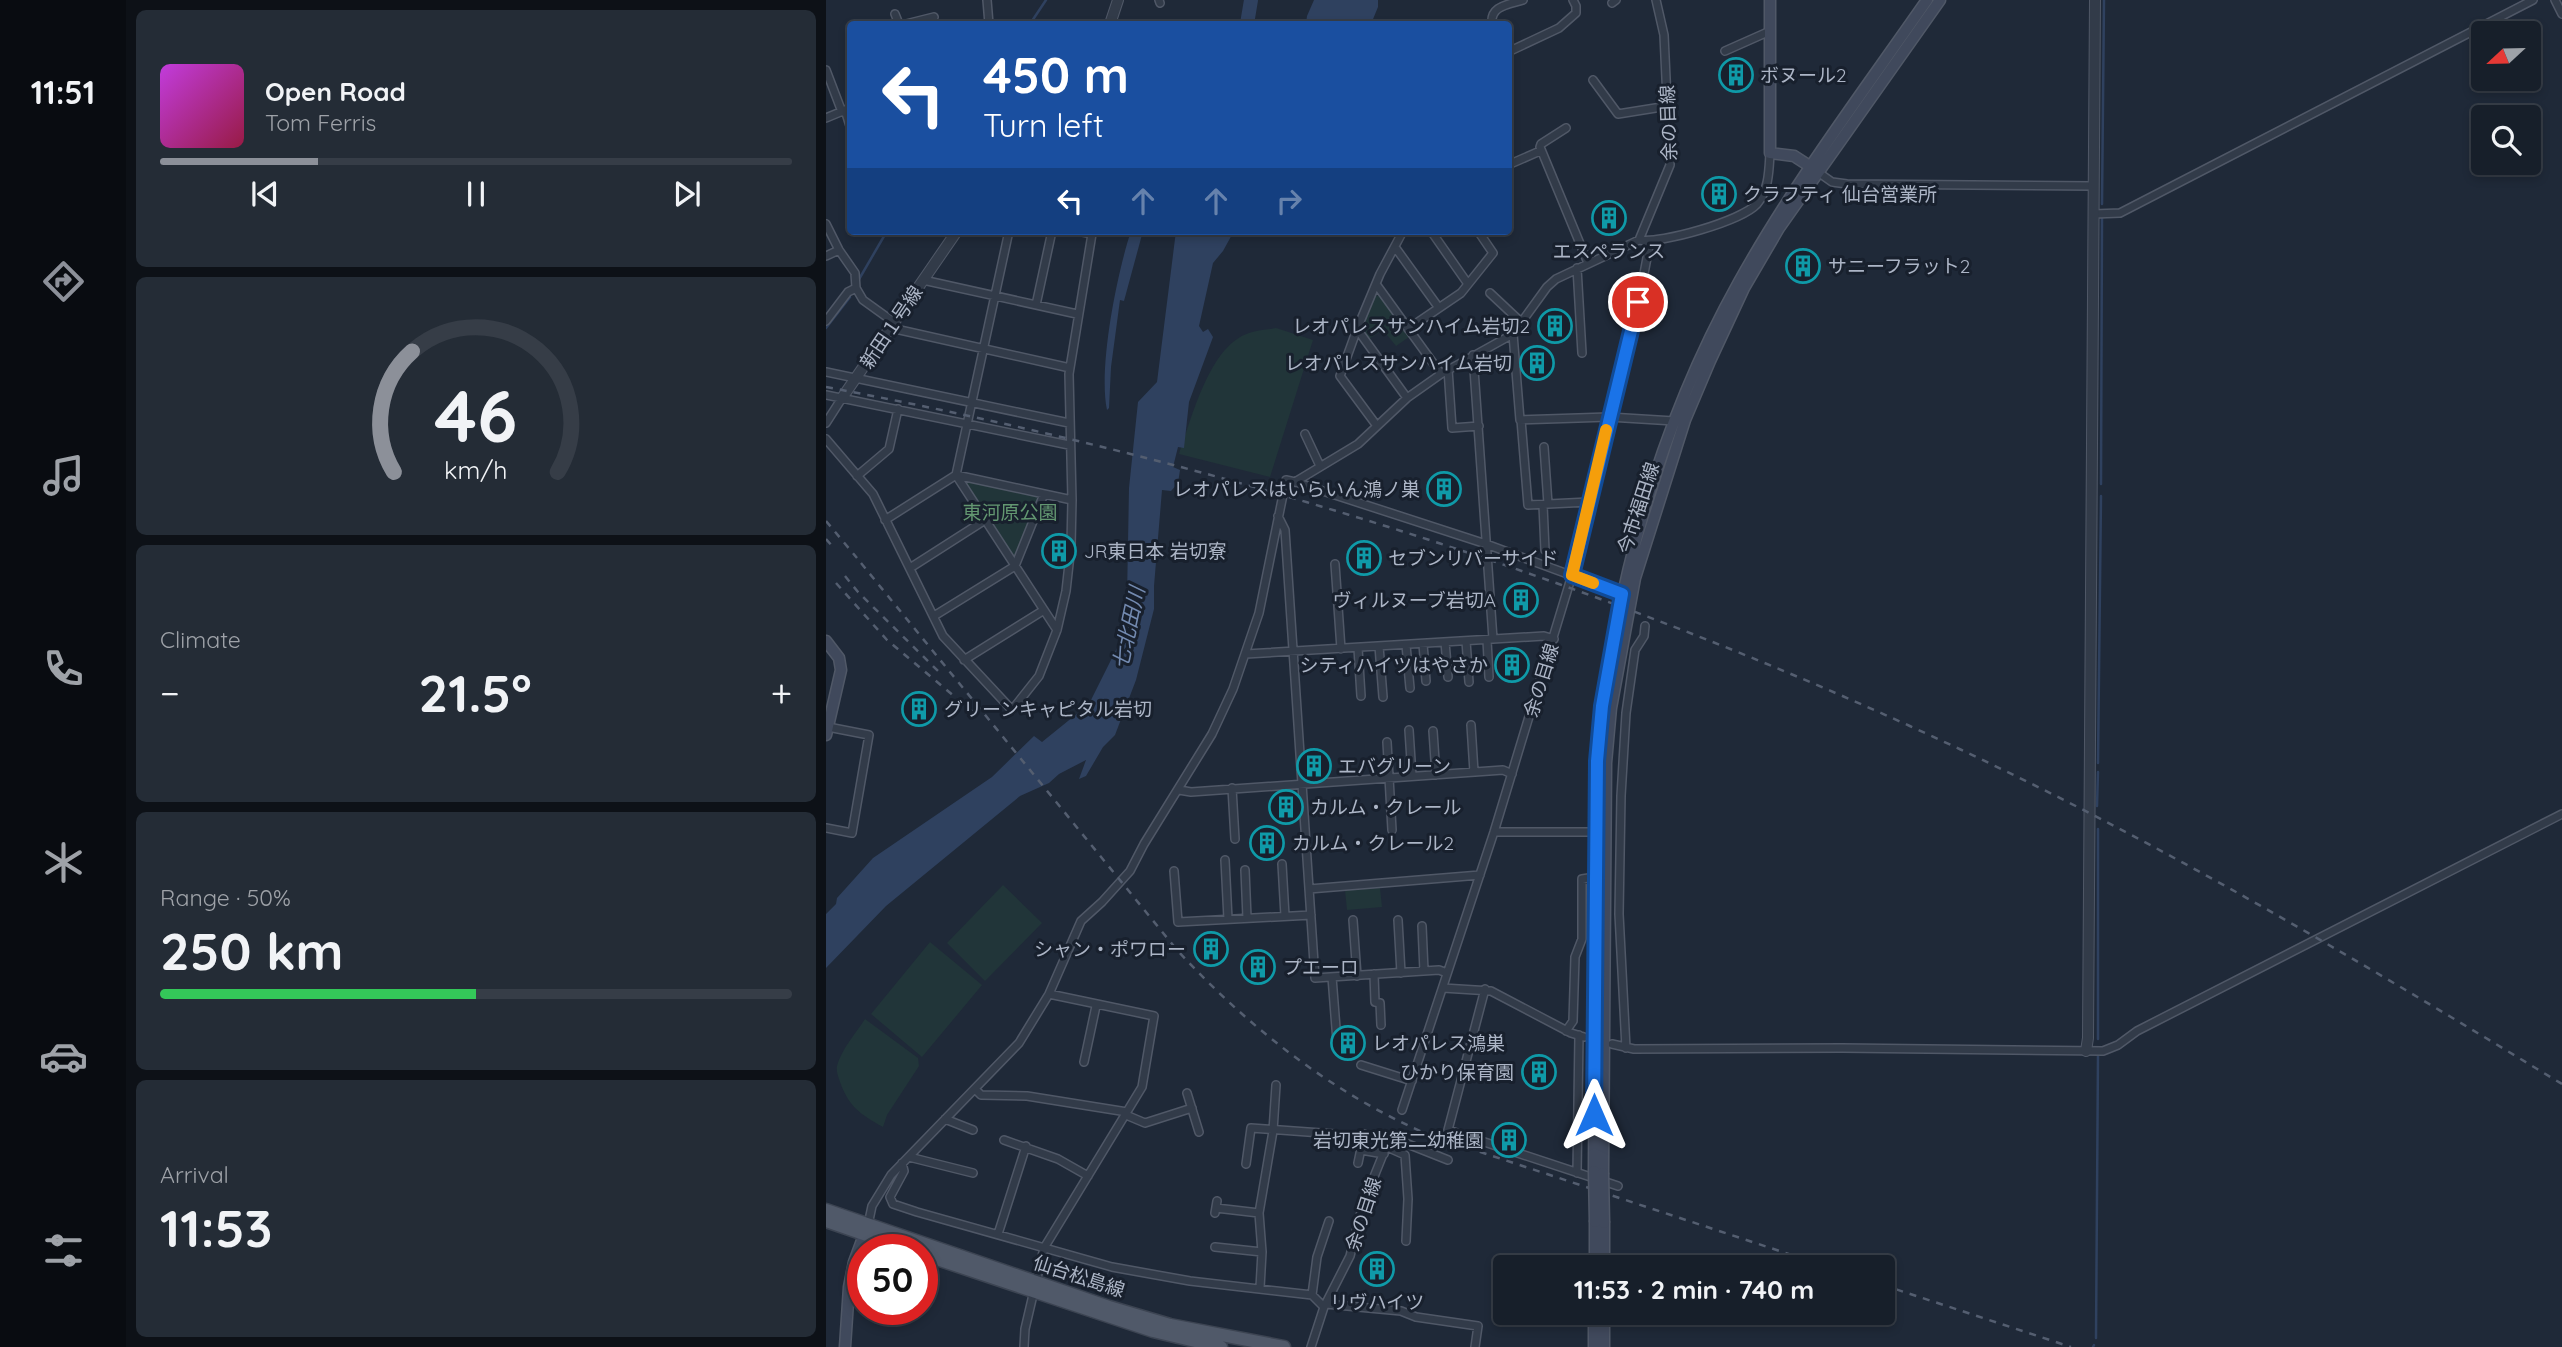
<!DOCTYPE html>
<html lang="en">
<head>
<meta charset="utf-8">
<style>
	:root { --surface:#171f2a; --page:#242c36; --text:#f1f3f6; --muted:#9ea2a8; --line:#363d47; --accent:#8c9099 }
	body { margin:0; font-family:Quicksand,"Noto Sans JP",sans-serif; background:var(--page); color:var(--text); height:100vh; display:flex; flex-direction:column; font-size:26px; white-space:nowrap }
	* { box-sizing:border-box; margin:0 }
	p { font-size:23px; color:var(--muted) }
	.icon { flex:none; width:38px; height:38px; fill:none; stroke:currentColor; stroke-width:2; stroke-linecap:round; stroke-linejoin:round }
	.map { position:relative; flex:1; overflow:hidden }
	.panel { display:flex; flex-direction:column; gap:10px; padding:10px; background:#0d1117; width:700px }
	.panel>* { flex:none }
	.top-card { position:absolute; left:21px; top:21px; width:665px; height:214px; border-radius:7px; box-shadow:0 4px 10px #0003,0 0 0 2px var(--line); background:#1a4fa0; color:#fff; overflow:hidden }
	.needle { width:46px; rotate:248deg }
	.buttons { position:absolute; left:1645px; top:21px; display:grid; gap:14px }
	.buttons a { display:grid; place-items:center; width:70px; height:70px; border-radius:7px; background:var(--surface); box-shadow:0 4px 10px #0003,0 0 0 2px var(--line); font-size:35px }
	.speed { position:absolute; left:21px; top:1234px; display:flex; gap:14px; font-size:35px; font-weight:700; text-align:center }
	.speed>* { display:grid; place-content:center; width:91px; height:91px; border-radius:50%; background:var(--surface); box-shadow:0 4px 10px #0003,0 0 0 2px var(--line); line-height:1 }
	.speed .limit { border:10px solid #d22; background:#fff; color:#111 }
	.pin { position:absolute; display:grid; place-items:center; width:60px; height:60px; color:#fff; margin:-30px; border:4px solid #fff; border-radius:50%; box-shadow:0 2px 7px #0007 }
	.me { position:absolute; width:77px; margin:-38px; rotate:0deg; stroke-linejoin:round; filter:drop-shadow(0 0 5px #0008) }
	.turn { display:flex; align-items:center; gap:24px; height:147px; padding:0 21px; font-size:32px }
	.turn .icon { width:91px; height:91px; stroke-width:2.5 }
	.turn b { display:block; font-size:49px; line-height:60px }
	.lanes { display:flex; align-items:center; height:66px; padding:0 21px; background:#0003; justify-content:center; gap:35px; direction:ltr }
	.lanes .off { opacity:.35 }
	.big { font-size:52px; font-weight:700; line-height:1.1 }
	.panel .card { flex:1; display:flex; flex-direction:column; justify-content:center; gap:10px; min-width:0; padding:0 24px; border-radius:10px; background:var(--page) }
	.panel .dial { align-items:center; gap:0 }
	.dial svg { height:182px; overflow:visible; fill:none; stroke:var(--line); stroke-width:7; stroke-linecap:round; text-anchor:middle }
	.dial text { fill:var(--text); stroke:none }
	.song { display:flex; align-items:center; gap:21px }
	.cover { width:84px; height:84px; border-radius:10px; background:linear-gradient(135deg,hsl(290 70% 55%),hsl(340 70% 35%)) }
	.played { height:7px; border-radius:4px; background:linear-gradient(90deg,var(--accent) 25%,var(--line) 25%) }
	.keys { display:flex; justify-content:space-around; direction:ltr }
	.heat { display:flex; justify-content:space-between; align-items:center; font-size:38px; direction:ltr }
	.charge { height:10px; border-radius:5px; background:linear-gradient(90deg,#34c759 50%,var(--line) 0) }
	.trip { position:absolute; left:667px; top:1255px; width:402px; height:70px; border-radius:7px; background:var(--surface); box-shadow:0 4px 10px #0003,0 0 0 2px var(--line); font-weight:700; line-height:70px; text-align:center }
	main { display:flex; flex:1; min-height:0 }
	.dock { display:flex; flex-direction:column; width:126px; justify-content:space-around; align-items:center; background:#090c11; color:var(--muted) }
	.dock .icon { width:49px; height:49px }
	.dock .selected { color:var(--accent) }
	.dock b { font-size:32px; color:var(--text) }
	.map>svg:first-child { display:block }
</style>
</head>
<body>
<main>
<nav class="dock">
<b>11:51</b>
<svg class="icon selected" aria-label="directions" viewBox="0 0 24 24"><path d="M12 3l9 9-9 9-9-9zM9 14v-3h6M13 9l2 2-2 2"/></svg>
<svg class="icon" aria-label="music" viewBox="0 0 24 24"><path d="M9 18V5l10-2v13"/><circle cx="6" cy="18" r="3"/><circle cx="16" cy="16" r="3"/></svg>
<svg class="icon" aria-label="phone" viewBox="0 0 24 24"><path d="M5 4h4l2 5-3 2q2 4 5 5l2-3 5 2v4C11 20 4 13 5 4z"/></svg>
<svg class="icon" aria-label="climate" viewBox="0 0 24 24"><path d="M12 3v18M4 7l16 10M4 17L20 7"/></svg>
<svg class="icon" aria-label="car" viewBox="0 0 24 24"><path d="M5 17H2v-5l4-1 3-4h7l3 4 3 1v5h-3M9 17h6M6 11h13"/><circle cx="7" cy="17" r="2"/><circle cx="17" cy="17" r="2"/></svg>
<svg class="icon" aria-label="filters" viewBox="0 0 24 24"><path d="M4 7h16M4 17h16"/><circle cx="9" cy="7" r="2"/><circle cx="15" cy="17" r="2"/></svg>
</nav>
<section class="panel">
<div class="card">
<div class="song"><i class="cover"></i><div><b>Open Road</b><p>Tom Ferris</p></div></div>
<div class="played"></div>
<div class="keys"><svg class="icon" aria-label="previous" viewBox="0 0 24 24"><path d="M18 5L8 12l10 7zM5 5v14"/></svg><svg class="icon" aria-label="pause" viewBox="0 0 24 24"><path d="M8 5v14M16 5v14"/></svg><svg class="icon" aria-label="next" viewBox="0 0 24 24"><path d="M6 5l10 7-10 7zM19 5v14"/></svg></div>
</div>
<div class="card dial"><svg viewBox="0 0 100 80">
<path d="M14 69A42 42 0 1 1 86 69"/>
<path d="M14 69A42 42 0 0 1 22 16" stroke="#8c9099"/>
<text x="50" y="56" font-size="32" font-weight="700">46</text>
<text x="50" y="72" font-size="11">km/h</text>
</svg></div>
<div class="card"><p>Climate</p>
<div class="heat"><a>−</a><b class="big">21.5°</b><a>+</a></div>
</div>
<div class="card"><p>Range · 50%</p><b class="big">250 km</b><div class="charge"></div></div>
<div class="card"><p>Arrival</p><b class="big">11:53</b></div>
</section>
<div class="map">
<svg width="1736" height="1347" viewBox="0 0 1736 1347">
	<rect width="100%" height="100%" fill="#1f2938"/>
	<path fill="#213539" d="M553,295l30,42 -13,9 -13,-16 -14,9c-10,-15 -2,-26 5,-42z
		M450,328l37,12 -43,137 -91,-23c13,-36 30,-108 70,-121 8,-3 19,-3 27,-5z
		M143,481l69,16 -21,58h-5l-46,-71z
		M177,885l39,38 -57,58 -38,-38z
		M554,888l2,19 -35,3 -2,-20z
		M104,942l52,43 -60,72 -51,-43z
		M39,1019l53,39 1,8 -32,49 -4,12c-23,-13 -34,-20 -43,-45 -2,-6 -4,-11 -3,-16 4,-16 19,-33 28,-47z"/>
	<path fill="#2f415f" d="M488,0h64v7l-7,17h-65l1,-8z
		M305,231h12l-19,70 -4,-1 -9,67 -2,41 -2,2c-9,-42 10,-137 24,-179z
		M350,231h58l-11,20 -10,12 -14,63 4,6 5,-3 5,8 -24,65 -5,46 -6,-1 -5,20 7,3 -2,13 -7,8 -9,-1 -8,96v23l-18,71 -21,55 -12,12 -17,29 -7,3 7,-19 -27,14 -10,9 -29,13 -134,110 -60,62v-54l10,-10 1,-6 36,-40 119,-81 42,-41 8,6 47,-38 30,-60 8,-46 2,-110 9,-86 19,-20z"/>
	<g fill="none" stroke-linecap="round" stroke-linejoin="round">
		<path stroke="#2f415f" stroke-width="2.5" d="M204,24l16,-24
			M1276,204l2,-204
			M32,281l29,-50
			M0,328l24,-31
			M1275,484l1,-266
			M1272,763l3,-267
			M1271,806l1,-34
			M1272,829v210
			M1270,1338l2,-284
			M1267,1347l1,-2"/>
		<path stroke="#2f415f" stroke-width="14" d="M421,24l4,-24"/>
		<g stroke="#505867" stroke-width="10">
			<path id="minor" d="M161,0l2,24
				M333,0l1,3
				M1729,0l7,14
				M786,3l4,-3
				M69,14l4,10
				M80,24l28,-7
				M666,24c-2,-18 15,-19 31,-24
				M899,51l45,-20
				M682,52l51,-24 17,-15v-7l-3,-6
				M0,70l16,42
				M767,80l25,34 50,-8
				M19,110l5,16
				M0,118l24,-10
				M740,128l-25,16 -1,3 48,116
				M682,165l32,-14
				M989,170l17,12 15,2 246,2
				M1268,214l26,-1 413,-213
				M0,224l13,26 16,23 1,15 7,12 32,23
				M183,231l-53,244 101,155
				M577,231l-23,43 -23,55 50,69
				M605,231l37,53
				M813,240l31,-75 -6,-130 -8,-35
				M569,247l44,61
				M0,256l13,-6
				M751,268l5,85
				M97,280l154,34
				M550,284l65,90
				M664,293l32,30
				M210,305l16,-74
				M0,321l22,-29 8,-4
				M65,328l179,40
				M531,329l-17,47 37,50
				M582,329l53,-36 32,-40 -15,-22
				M687,334l7,86 89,-3 65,4
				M647,355l20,284
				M622,369l4,59 27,-2
				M0,372l243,51
				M0,395l243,50
				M695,420l7,85 61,-3
				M0,423l16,-25
				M479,434l15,32
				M0,439l47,55 70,142 69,74 27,-34 18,-46 9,-39 5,-45 1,-46 -3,-126 23,-140 -14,-3
				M718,447l4,57
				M31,476l32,-27 9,-40
				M469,482l191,62 136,50
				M717,505l2,45
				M452,516l7,14 30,448 124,-8 8,3
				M59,520l71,-45 116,25
				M509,564l6,85
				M84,568l75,-48
				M108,616l81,-50 29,-72
				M661,640l2,37
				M640,641l3,41
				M619,642l3,35
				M597,644l3,37
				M580,645l4,43
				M553,646l4,51
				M532,648l3,48
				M420,654l298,-18 10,3
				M138,660l80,-50
				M645,725l3,47
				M583,730l3,46
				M607,731l3,44
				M561,742l5,88
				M406,788l3,51
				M353,790l12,2 312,-22 9,4
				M0,828l26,5 17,-98 -41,-8
				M668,832h102
				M399,860l3,59
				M456,864l3,52
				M419,870l2,48
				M348,871l4,51 133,-7
				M483,889l171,-14
				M527,920l4,56
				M572,920l3,53
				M596,926l2,45
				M548,974l1,28 5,1 1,22
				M506,977l5,64
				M617,988l48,3 80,42 13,4
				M659,989l-37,141 170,56
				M740,1031l7,-10 2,-64 7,-18v-60l13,-2
				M786,1044l22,5 208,-1 261,3 15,-6 19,-14 425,-217
				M800,1048l-7,-134 2,-118 5,-83 9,-63 9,-14 1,-10
				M258,1062l12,-56
				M535,1065l51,16
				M149,1089l6,6 46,1 100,16
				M361,1093l12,39
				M576,1110l92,-278 78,-257 51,-214 12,-40 15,-79
				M300,1115l19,8 47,-15
				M119,1119l28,11
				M178,1140l54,19 30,17
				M561,1147l18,8 3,44 -2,42
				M535,1150l23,4
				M83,1157l64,16
				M76,1163l2,8 -14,26 3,7 24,8 195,55 78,14 122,14 12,12
				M532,1163l6,-29
				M420,1164l5,-36 84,6
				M751,1173l2,-138
				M390,1208l43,5
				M389,1213l2,-12
				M42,1225l4,-19 19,-31 128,-132 30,-49 32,-73 21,-19 28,-31 14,-27 68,-110 21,-45 26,-76 27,-133 9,2 63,-38 49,-46 34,-24 72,-40 34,-47 9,-8 83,-39c22,4 102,-19 118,-36 12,-14 12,-34 13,-51
				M172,1234l28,-88
				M389,1247l47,5
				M434,1288l2,-36 -3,-39 14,-82 3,-46
				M486,1295l5,-38 12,-36
				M500,1304l75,7 15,6 62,9 -3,21
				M198,1347l1,-18 19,-81 98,-161 12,-71 -105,-22
				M485,1347l13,-40 26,-51 13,-52 27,-67 58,23"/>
		</g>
		<g stroke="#505867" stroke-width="12">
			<path id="tertiary" d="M284,24l8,-24
				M16,398l115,-167
				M1260,1051l2,-13 7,-1038"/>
		</g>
		<g stroke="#505867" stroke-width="13">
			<path id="secondary" d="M944,0v153l24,3 17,11
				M0,641l13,17 2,12 -15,65
				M768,1171l3,-410c16,-166 60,-332 142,-479 55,-99 124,-190 188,-282
				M777,1173l3,-410 5,-55 24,-130 50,-158 25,-59 34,-73 35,-60 161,-228
				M778,1223v44
				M769,1267v-45
				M778,1312v35
				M19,1347l4,-60 5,-25 13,-35
				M768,1347v-35"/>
		</g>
		<g stroke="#3c4452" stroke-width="15">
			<path id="primary" d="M0,1210l283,97 61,18 114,22
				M0,1221l84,29
				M96,1254l231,77 68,16"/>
		</g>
		<use href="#minor" stroke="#323b49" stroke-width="7"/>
		<use href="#tertiary" stroke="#323b49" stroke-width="10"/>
		<use href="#secondary" stroke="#40495c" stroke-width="10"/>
		<use href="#primary" stroke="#505969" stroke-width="12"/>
		<path stroke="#545e70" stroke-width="2.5" stroke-dasharray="7 7" stroke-linecap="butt" d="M0,387c421,79 835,212 1218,403 178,89 348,191 518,294
			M0,521l31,37
			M0,539l7,8
			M35,563l316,387c72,78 155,143 252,185l399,132
			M19,576l13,16 82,81
			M10,583l51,57 86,72
			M1057,1285l188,62"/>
		<g stroke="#505867" stroke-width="13" stroke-linecap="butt">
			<path id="secondary-bridge" d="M768,1171l1,51
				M777,1173l1,50"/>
		</g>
		<use href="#secondary-bridge" stroke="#40495c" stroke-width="10"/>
	</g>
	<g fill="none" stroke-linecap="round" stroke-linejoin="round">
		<g stroke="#114b97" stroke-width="18">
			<path id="route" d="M768,1115l3,-354 5,-55 20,-112 -50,-19 66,-273"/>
		</g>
		<use href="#route" stroke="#1a73e8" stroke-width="12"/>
		<path stroke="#f59e0b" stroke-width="12" d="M767,583l-21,-8 34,-145"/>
	</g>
	<defs>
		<g id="building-ring" transform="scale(1.75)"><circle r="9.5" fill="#18202d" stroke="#0f9aa8" stroke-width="1.5"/><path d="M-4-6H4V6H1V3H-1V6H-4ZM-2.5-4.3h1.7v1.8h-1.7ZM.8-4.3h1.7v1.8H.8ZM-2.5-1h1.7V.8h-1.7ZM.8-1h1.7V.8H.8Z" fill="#0f9aa8"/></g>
	</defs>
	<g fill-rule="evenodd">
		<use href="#building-ring" x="910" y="75"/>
		<use href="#building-ring" x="893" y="194"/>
		<use href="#building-ring" x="783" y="218"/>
		<use href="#building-ring" x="977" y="266"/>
		<use href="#building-ring" x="729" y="326"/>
		<use href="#building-ring" x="711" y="363"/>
		<use href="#building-ring" x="618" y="489"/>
		<use href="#building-ring" x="233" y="551"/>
		<use href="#building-ring" x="538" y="558"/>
		<use href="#building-ring" x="695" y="600"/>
		<use href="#building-ring" x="686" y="665"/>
		<use href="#building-ring" x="93" y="709"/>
		<use href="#building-ring" x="488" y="766"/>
		<use href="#building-ring" x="460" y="807"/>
		<use href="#building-ring" x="441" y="843"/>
		<use href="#building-ring" x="385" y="949"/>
		<use href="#building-ring" x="432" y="967"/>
		<use href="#building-ring" x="522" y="1043"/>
		<use href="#building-ring" x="713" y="1072"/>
		<use href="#building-ring" x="683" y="1140"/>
		<use href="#building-ring" x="551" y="1269"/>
	</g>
	<g text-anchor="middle" stroke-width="6" stroke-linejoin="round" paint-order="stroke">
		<g font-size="19" fill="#acb5c6" stroke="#18202d" text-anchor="start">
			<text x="934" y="82">ボヌール2</text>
			<text x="917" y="201">クラフティ 仙台営業所</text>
			<text x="783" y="258" text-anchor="middle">エスペランス</text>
			<text x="1002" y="273">サニーフラット2</text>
			<text x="704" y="333" text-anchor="end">レオパレスサンハイム岩切2</text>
			<text x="686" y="370" text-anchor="end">レオパレスサンハイム岩切</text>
			<text x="594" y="496" text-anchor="end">レオパレスはいらいん鴻ノ巣</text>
			<text x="258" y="558">JR東日本 岩切寮</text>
			<text x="562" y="565">セブンリバーサイド</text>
			<text x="670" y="607" text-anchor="end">ヴィルヌーブ岩切A</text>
			<text x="662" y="672" text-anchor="end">シティハイツはやさか</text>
			<text x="118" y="716">グリーンキャピタル岩切</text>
			<text x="512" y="773">エバグリーン</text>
			<text x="484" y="814">カルム・クレール</text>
			<text x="466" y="850">カルム・クレール2</text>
			<text x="360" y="956" text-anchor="end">シャン・ポワロー</text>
			<text x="457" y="974">プエーロ</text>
			<text x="546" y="1050">レオパレス鴻巣</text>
			<text x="688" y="1079" text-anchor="end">ひかり保育園</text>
			<text x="658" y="1147" text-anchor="end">岩切東光第二幼稚園</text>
			<text x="551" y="1309" text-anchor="middle">リヴハイツ</text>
		</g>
		<g font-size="19" fill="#acb5c6" stroke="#18202d">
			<text transform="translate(842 123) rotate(-92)" y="7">余の目線</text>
			<text transform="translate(65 327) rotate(-56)" y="7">新田１号線</text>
			<text transform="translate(812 508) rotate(-72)" y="7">今市福田線</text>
			<text transform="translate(715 680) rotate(-73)" y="7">余の目線</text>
			<text transform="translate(537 1214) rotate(-72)" y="7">余の目線</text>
			<text transform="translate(253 1276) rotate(18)" y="7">仙台松島線</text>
		</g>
		<g font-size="19" fill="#639771" stroke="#18202d">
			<text x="184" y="519">東河原公園</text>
		</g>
		<g font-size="21" font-style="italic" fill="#738ab0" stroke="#18202d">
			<text transform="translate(303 628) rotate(-78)" y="7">七北田川</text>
		</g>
	</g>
</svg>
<div class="buttons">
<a><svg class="needle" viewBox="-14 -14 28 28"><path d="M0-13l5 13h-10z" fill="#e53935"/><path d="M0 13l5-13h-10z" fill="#9ea2a8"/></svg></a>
<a><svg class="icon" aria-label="search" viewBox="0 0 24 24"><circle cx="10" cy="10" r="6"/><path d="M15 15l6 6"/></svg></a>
</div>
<div class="speed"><div class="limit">50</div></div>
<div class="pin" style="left:812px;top:302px;background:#d93025"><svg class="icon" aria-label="arrive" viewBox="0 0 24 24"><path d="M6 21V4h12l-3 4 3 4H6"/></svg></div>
<svg class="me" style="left:768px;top:1115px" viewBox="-20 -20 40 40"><path d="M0-17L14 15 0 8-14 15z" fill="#1a73e8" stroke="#fff" stroke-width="4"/></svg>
<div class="trip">11:53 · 2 min · 740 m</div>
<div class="top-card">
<div class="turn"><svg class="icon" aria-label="left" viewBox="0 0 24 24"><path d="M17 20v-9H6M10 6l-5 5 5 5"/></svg><div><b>450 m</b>Turn left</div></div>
<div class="lanes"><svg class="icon" aria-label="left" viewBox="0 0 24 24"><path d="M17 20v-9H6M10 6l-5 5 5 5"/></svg><svg class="icon off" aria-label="ahead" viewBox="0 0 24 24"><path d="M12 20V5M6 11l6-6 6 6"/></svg><svg class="icon off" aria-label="ahead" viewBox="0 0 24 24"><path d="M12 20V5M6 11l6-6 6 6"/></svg><svg class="icon off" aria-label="right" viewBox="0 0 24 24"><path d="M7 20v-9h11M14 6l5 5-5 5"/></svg></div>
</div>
</div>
</main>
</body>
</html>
